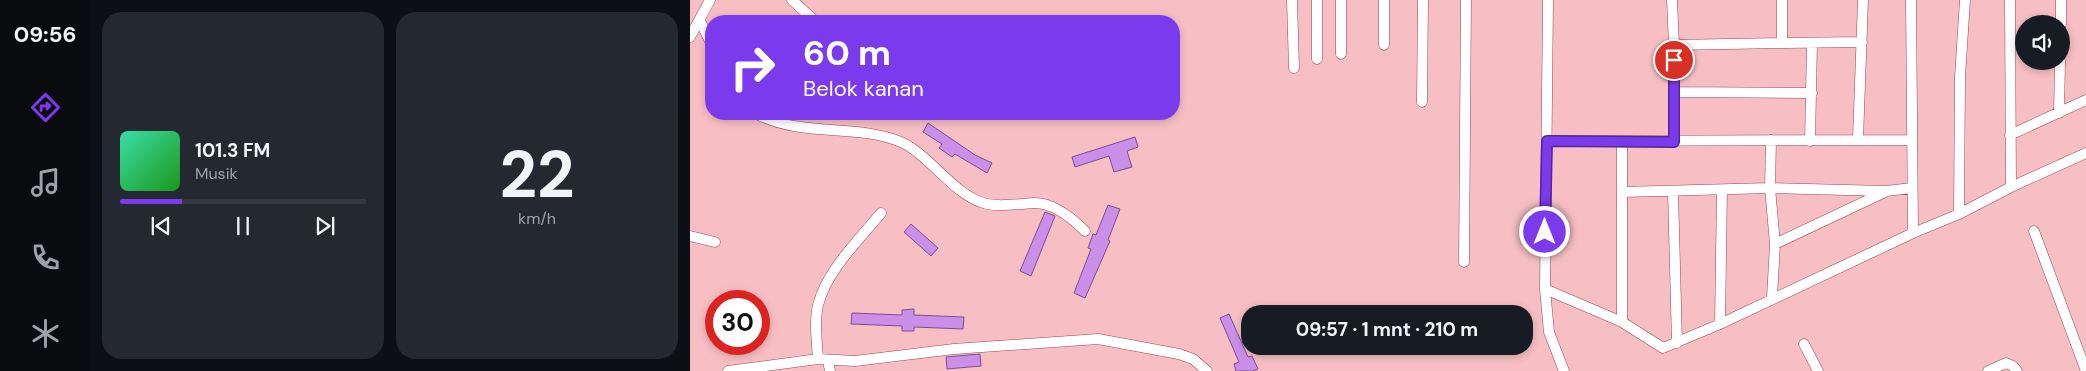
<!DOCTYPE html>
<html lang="id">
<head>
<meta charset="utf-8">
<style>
	:root { --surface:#171b24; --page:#242831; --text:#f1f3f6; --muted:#9ea1a6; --line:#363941; --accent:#7c3aed }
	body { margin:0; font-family:"DM Sans",sans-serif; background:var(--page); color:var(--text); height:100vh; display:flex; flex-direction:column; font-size:19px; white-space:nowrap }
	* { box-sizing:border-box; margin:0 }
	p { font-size:16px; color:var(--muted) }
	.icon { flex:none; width:28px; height:28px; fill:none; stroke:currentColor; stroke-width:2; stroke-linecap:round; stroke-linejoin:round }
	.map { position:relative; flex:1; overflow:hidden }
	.side { display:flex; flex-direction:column; gap:12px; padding:12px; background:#0d0f14; width:600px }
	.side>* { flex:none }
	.top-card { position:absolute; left:15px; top:15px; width:475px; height:105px; border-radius:20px; box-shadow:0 2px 8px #0003; background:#7c3aed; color:#fff; overflow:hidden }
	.controls { position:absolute; left:1325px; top:15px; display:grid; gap:10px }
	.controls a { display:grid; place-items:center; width:55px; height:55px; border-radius:50%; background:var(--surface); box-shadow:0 2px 8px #0003; font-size:25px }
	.speed { position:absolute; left:15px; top:290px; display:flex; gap:10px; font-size:25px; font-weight:700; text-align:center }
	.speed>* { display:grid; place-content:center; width:65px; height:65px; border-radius:50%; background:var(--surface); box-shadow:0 2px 8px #0003; line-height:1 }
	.speed .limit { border:8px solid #d22; background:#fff; color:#111 }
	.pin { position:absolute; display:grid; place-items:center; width:42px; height:42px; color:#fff; margin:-21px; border:2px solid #fff; border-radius:50%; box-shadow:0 1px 5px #0007 }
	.me { position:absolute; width:55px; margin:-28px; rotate:0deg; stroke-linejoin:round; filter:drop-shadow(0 0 4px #0008) }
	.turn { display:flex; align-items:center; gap:18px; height:105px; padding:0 15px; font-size:22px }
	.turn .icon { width:65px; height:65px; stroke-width:2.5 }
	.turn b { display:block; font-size:35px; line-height:42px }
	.side .widget { flex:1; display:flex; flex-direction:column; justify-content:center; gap:8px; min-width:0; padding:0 18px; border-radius:20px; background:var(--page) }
	.side .dial { align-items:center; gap:0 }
	.dial b { font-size:65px; line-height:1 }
	.song { display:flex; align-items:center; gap:15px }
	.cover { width:60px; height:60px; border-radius:8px; background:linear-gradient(135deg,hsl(160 70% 55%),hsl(120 70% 35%)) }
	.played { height:5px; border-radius:2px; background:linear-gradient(90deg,var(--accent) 25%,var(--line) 25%) }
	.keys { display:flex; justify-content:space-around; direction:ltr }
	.side .tiles { flex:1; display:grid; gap:12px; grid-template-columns:repeat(2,1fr) }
	.trip { position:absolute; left:551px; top:305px; width:292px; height:50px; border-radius:20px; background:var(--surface); box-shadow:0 2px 8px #0003; font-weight:700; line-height:50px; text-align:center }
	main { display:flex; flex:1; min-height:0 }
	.dock { display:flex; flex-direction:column; width:90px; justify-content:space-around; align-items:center; background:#090b0e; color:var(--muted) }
	.dock .icon { width:35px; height:35px }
	.dock .on { color:var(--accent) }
	.dock b { font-size:22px; color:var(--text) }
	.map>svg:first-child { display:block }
</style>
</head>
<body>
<main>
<nav class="dock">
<b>09:56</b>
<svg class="icon on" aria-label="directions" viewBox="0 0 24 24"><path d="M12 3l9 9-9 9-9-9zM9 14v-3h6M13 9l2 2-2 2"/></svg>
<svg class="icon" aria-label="music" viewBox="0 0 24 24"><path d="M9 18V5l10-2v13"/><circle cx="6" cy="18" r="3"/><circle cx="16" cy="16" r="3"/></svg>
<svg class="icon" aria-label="phone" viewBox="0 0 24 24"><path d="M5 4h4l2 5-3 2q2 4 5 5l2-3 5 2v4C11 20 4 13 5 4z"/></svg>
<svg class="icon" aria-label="climate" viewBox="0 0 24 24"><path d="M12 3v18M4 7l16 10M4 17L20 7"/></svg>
</nav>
<section class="side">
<div class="tiles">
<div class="widget">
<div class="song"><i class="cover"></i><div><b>101.3 FM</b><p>Musik</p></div></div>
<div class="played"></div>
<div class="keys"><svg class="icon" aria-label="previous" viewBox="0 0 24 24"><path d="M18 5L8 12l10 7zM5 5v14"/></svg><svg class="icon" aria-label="pause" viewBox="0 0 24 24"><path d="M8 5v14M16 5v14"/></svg><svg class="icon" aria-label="next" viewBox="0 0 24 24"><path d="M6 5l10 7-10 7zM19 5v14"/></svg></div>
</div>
<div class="widget dial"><b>22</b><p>km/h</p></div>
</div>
</section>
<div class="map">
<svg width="1396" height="371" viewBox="0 0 1396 371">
	<rect width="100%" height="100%" fill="#f7bfc3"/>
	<path fill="#cc8fe9" stroke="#7a4f8e" d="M238,123l47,32 17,8 -5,10 -32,-19 -3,3 -13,-9 3,-4 -19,-12z
		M445,137l3,10 -11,4 5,16 -18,5 -5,-16 -34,11 -3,-10z
		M418,205l12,4 -12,31 2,1 -25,57 -11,-5 17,-44 -3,-1 5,-14 3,1z
		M355,212l10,4 -24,60 -11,-5z
		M221,224l27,24 -7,8 -27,-24z
		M224,309v6l50,2 -1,12 -49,-2v4h-12v-5l-51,-2 1,-11 50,2v-5z
		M539,314l19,43 4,-1 6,13 -6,2h-16l-2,-7 5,-2 -19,-44z
		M290,354l1,12 -34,3 -1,-12z"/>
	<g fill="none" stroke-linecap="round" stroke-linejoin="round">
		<g stroke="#974650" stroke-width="11">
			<path id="minor" d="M102,0l23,21
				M602,0l2,68
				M858,0l-3,289 4,43 15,39
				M982,0l2,45v97
				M1092,0v43l80,-1
				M1221,0l2,233
				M1320,0l1,187
				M10,21l11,22
				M1371,24v-24
				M0,37l20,-37
				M694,45v-45
				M984,45l108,-2
				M651,54v-54
				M627,59v-59
				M984,92l138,1
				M732,102l1,-102
				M1369,113l1,-52
				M67,114c47,24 98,9 144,28 29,13 54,55 86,62 15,3 31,0 46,-1 19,-1 39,15 52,28
				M1320,135l76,-35
				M1168,139l5,-139
				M1081,140l-1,48 5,56 -3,54
				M857,141l365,-1
				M1120,141l2,-98
				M932,142v180
				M983,191l4,152
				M932,192l148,-4 116,3 26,-3
				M1269,214l1,-137 5,-77
				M1344,231l52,140
				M0,236l25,6
				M1085,244l110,-52
				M774,262l2,-262
				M855,289l77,33 41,26 57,-24 193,-91 46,-19 52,-27 75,-34
				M1030,324l2,-134
				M1114,344l14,27
				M128,359c-1,-17 -4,-37 0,-54 9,-35 41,-65 63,-92
				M138,360l2,11
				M38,371l90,-12 37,2 99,-12 144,-10 81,15 14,5 14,12
				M1298,371l18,-8 7,3 4,5"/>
		</g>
		<use href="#minor" stroke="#fff" stroke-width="10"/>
	</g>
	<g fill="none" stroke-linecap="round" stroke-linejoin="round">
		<g stroke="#51269a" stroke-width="12">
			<path id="route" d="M855,232l2,-91 127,1v-82"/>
		</g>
		<use href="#route" stroke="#7c3aed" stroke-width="9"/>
	</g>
</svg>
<div class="controls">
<a><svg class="icon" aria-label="sound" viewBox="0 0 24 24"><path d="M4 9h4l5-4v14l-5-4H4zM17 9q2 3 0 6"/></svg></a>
</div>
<div class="speed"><div class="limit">30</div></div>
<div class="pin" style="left:984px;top:60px;background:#d93025"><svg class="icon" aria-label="arrive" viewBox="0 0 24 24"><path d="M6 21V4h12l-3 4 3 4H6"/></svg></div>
<svg class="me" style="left:855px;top:232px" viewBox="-20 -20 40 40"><circle r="17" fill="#7c3aed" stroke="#fff" stroke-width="3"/><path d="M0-11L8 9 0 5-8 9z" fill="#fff"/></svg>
<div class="trip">09:57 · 1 mnt · 210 m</div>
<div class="top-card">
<div class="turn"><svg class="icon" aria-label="right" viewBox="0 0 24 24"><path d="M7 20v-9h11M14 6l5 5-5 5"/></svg><div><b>60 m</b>Belok kanan</div></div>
</div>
</div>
</main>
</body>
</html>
